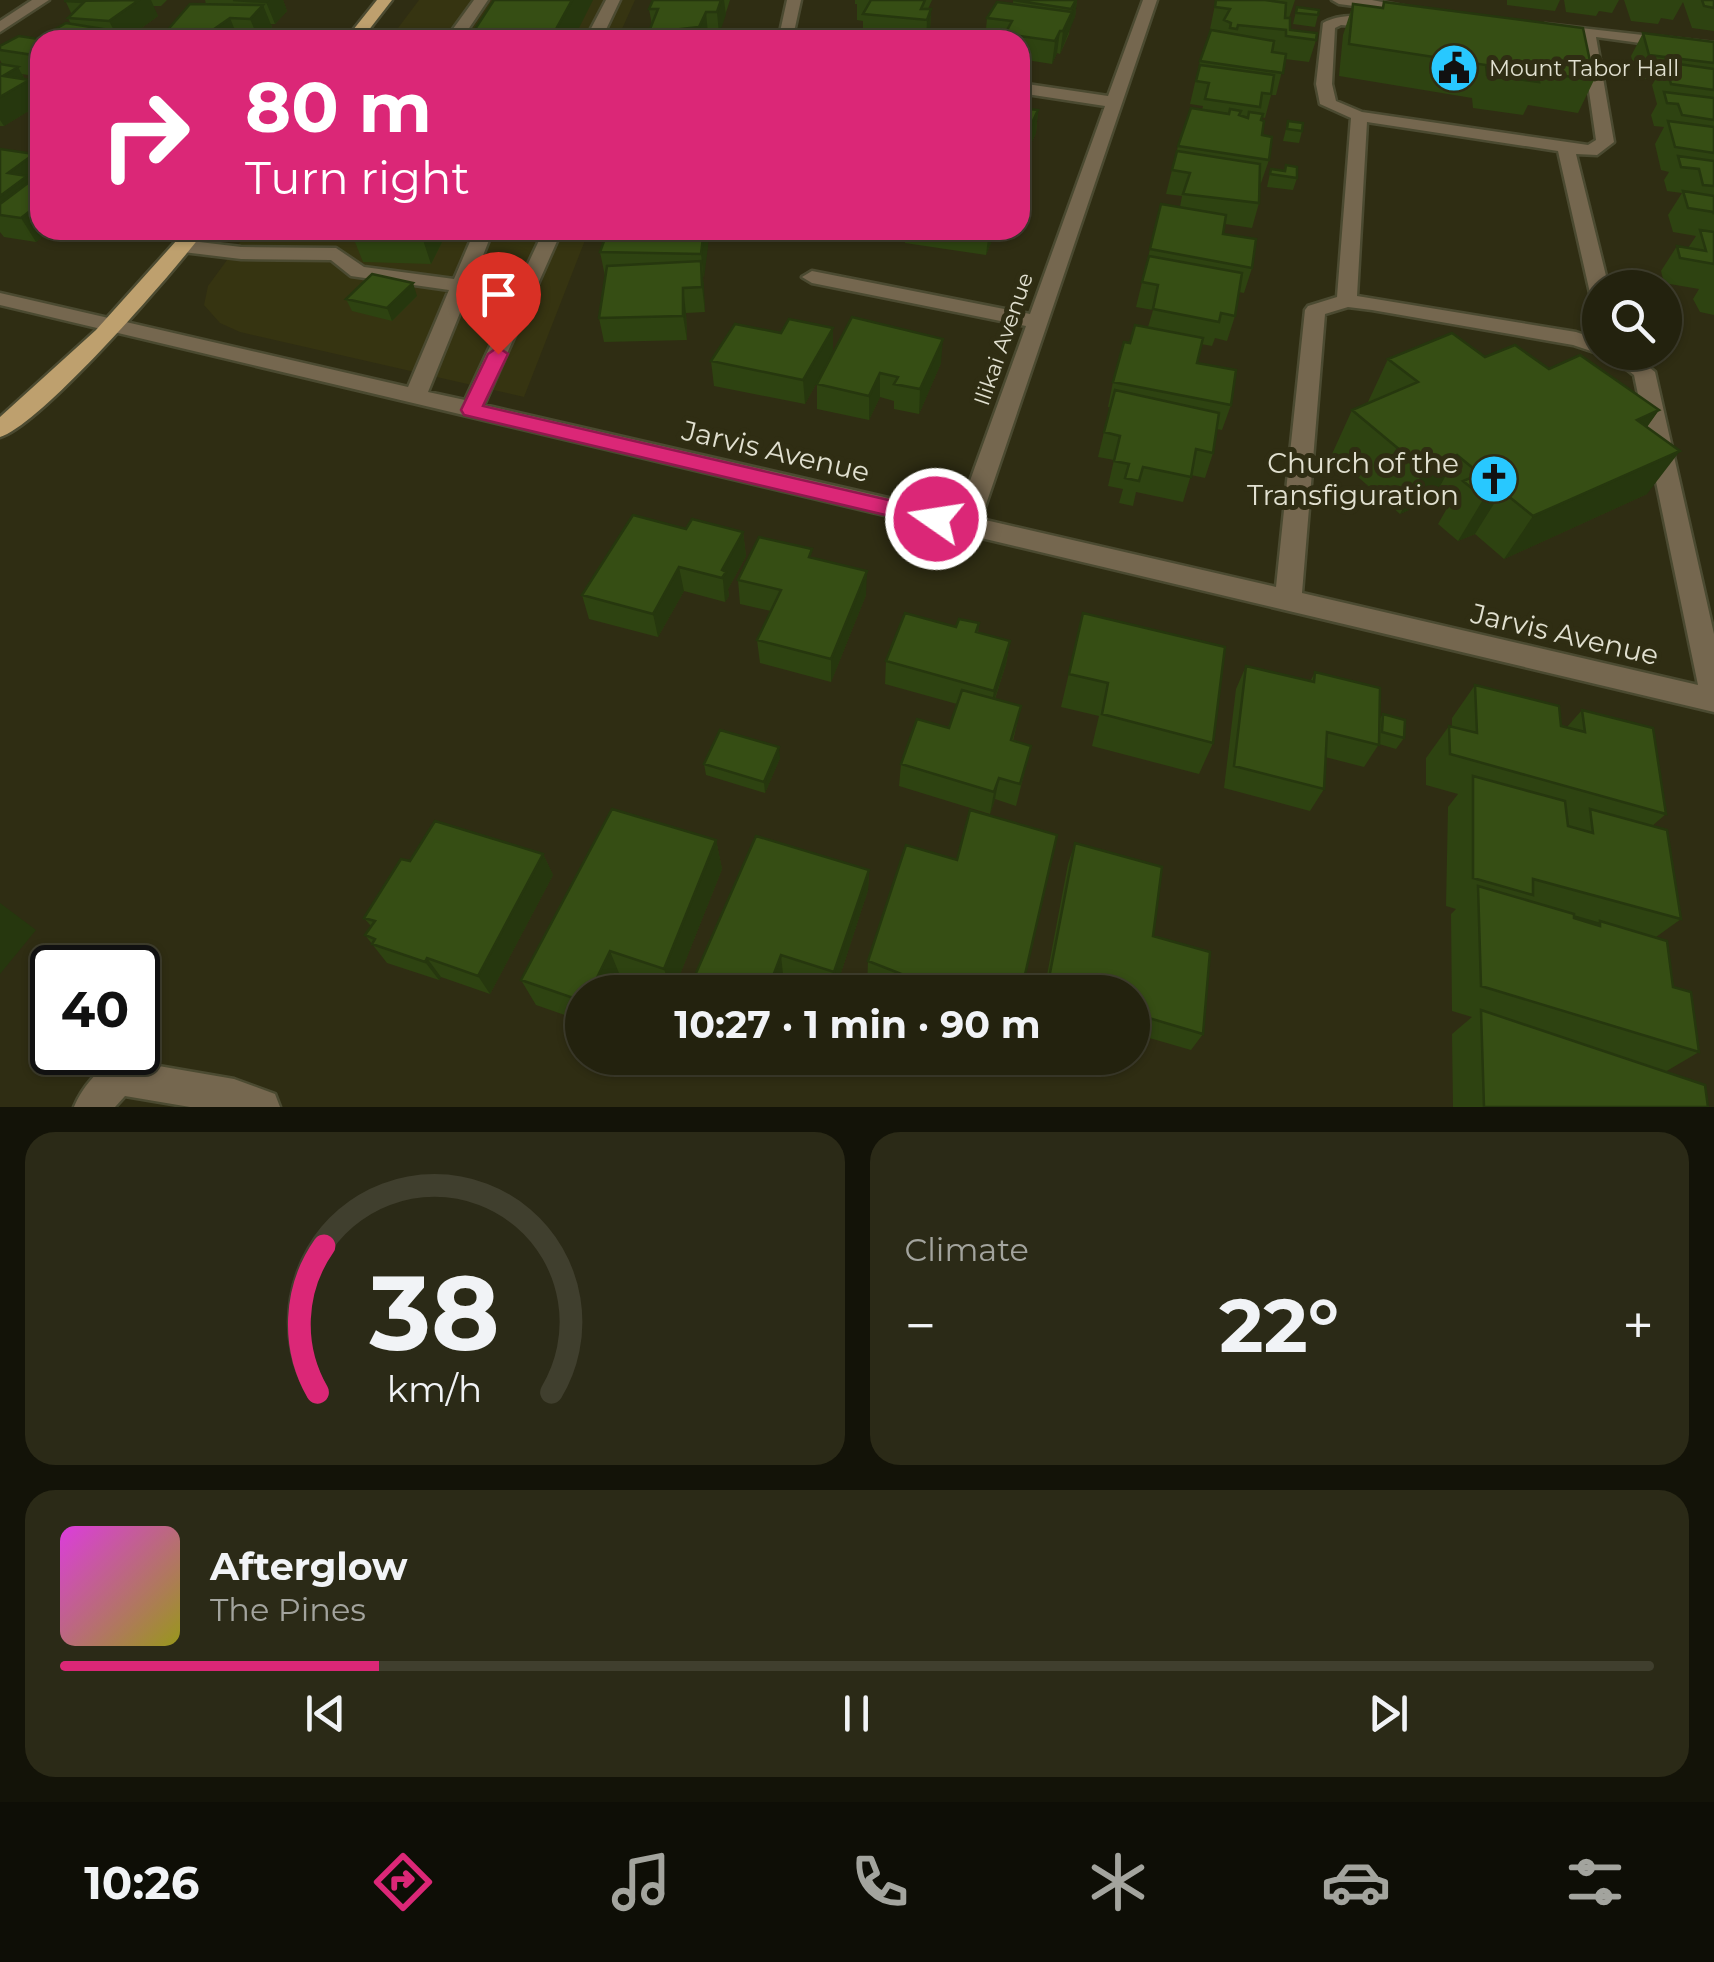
<!DOCTYPE html>
<html lang="en">
<head>
<meta charset="utf-8">
<style>
	:root { --surface:#23220e; --page:#2b2a17; --text:#f1f3f6; --muted:#a3a49e; --line:#403f2e; --accent:#db2777 }
	body { margin:0; font-family:Montserrat,sans-serif; background:var(--page); color:var(--text); height:100vh; display:flex; flex-direction:column; font-size:38px; white-space:nowrap }
	* { box-sizing:border-box; margin:0 }
	p { font-size:32px; color:var(--muted) }
	.icon { flex:none; width:55px; height:55px; fill:none; stroke:currentColor; stroke-width:2; stroke-linecap:round; stroke-linejoin:round }
	.map { position:relative; height:1107px; overflow:hidden }
	.details { display:flex; flex-direction:column; gap:25px; padding:25px; background:#131308; flex:1 }
	.details>* { flex:none }
	.hud { position:absolute; left:30px; top:30px; width:1000px; height:210px; border-radius:30px; box-shadow:0 2px 8px #0004,0 0 0 2px var(--line); background:#db2777; color:#fff; overflow:hidden }
	.tools { position:absolute; left:1582px; top:270px; display:grid; gap:20px }
	.tools a { display:grid; place-items:center; width:100px; height:100px; border-radius:50%; background:var(--surface); box-shadow:0 2px 8px #0004,0 0 0 2px var(--line); font-size:50px }
	.speed { position:absolute; left:30px; top:945px; display:flex; gap:20px; font-size:50px; font-weight:700; text-align:center }
	.speed>* { display:grid; place-content:center; width:130px; height:130px; border-radius:50%; background:var(--surface); box-shadow:0 2px 8px #0004,0 0 0 2px var(--line); line-height:1 }
	.speed .limit { border:5px solid #111; border-radius:15px; background:#fff; color:#111 }
	.pin { position:absolute; display:grid; place-items:center; width:85px; height:85px; color:#fff; margin:-102px -42px; border-radius:50% 50% 50% 0; rotate:-45deg; box-shadow:0 0 10px #0007 }
	.pin .icon { rotate:45deg }
	.me { position:absolute; width:110px; margin:-55px; rotate:283deg; stroke-linejoin:round; filter:drop-shadow(0 0 8px #0008) }
	.turn { display:flex; align-items:center; gap:35px; height:210px; padding:0 50px; font-size:45px }
	.turn .icon { width:130px; height:130px; stroke-width:2.5 }
	.turn b { display:block; font-size:70px; line-height:85px }
	.big { font-size:75px; font-weight:700; line-height:1.1 }
	.details .widget { flex:1; display:flex; flex-direction:column; justify-content:center; gap:15px; min-width:0; padding:0 35px; border-radius:30px; background:var(--page) }
	.details .dial { align-items:center; gap:0 }
	.dial svg { height:260px; overflow:visible; fill:none; stroke:var(--line); stroke-width:7; stroke-linecap:round; text-anchor:middle }
	.dial text { fill:var(--text); stroke:none }
	.song { display:flex; align-items:center; gap:30px }
	.cover { width:120px; height:120px; border-radius:15px; background:linear-gradient(135deg,hsl(300 70% 55%),hsl(60 70% 35%)) }
	.played { height:10px; border-radius:5px; background:linear-gradient(90deg,var(--accent) 20%,var(--line) 20%) }
	.keys { display:flex; justify-content:space-around; direction:ltr }
	.heat { display:flex; justify-content:space-between; align-items:center; font-size:55px; direction:ltr }
	.details .tiles { flex:1; display:grid; gap:25px; grid-template-columns:1fr 1fr }
	.widget:last-child { grid-column:span 2 }
	.trip { position:absolute; left:565px; top:975px; width:585px; height:100px; border-radius:50px; background:var(--surface); box-shadow:0 2px 8px #0004,0 0 0 2px var(--line); font-weight:700; line-height:100px; text-align:center }
	.menu { display:flex; height:160px; justify-content:space-around; align-items:center; background:#0e0e06; color:var(--muted) }
	.menu .icon { width:70px; height:70px }
	.menu .selected { color:var(--accent) }
	.menu b { font-size:45px; color:var(--text) }
	.map>svg:first-child { display:block }
</style>
</head>
<body>
<div class="map">
<svg width="1714" height="1107" viewBox="0 0 1714 1107">
	<rect width="100%" height="100%" fill="#2f2d13"/>
	<path fill="#363411" d="M419,0h216l-18,40h-228z
		M249,230h340l-65,167 -284,-65 -20,-9 -16,-18 4,-19z"/>
	<g fill="none" stroke-linecap="round" stroke-linejoin="round">
		<g stroke="#4b4a31" stroke-width="5">
			<path id="minor" d="M32,0h17l-49,32v-11z
				M474,0h14l-27,40h-16z
				M606,0h14l-19,40h-16z
				M787,0h14l-7,32 4,8h-16l-2,-8z
				M1143,0h14l-176,519 295,68 29,-277 3,-4 29,-9 14,-179 -31,-14 -4,-20 7,-61c17,-10 46,-9 62,1l-7,4 -37,-3 -6,3 -3,56 4,17 26,11 226,33 8,-5 -15,-105 -36,-5v-6l169,19v10l-118,-16 18,105 -17,13 -21,-1 33,134h-9v11l-10,-6 -32,-142 -191,-29 -10,174 219,36 24,8v12h4l-4,2 -27,-9 -201,-35 -24,-3 -23,7 -23,279 396,92 -64,-310 -29,-23h25l25,20 59,262v78l-1714,-407v-12l408,94 41,-97 -98,-14 -20,-16 -90,-1 -58,-7 -10,-6 10,-6 58,7 95,1 28,19 90,12 21,-49h18l-20,51 44,6 27,-57h18l-78,175 474,109 68,-188 -214,-43 -10,-6 10,-6 218,43 75,-208 -85,-13v-10l88,13zM468,293l44,6 -47,101 -37,-8z
				M1332,0h40l51,10 -7,4 -77,-10z
				M118,1059l116,20 41,15 5,13h-90l-65,-11 -10,11h-41c8,-19 24,-39 44,-48z"/>
		</g>
		<g stroke="#4b4a31" stroke-width="5">
			<path id="major" d="M377,0h15l-31,40h-16z
				M186,230h19c-29,40 -164,195 -205,207v-20l96,-87z"/>
		</g>
		<use href="#minor" fill="#75674f" fill-rule="evenodd"/>
		<use href="#major" fill="#bea06e" fill-rule="evenodd"/>
	</g>
	<path fill="#2e4311" d="M65,0h102l-6,6h-8l5,10 -33,24h-85v37l-18,-3 3,6h4l11,20v4l-36,22h-4v-62h2l-2,-4v-14l38,-7 33,-15 -3,-6 4,-3z
		M205,0h78l4,11 -12,13h-4l1,3 -12,13h-99l6,-3 -2,-4 41,-29z
		M653,0h77l-11,34h-11l-2,6h-70l14,-11 2,-4 -3,-16z
		M855,0h77l-4,9h3l-1,22 -4,9h-27l-36,-3v-16l-6,-1v-16h-2z
		M1013,0h64l-2,17 -5,9 -1,8 -9,20 -3,-1 -5,11 -32,-5v-19h-35l2,-22 26,-14z
		M1216,0h79l-6,18 1,12 26,10 -7,22 -24,-3 -9,36h-5l-6,23 -3,-1v18l7,25 -8,23h-2v20l-7,25 -27,-4 -2,10 29,34 -8,25 -5,-1 -4,24 -8,25 -12,-3 -3,8 -11,-2 -4,19 34,42 -9,25 -5,-1 -4,24 -8,25 -14,-3 -8,27 -47,-10 -3,14 -14,-3 4,-14 -15,-3 6,-26 -16,-3 12,-50h-2l5,-25 17,-39 18,-16 5,-17 -17,-3 25,-103 19,3 2,-11 -16,-2 12,-48 24,-36 1,-4 -13,-2 10,-43 21,-30 -11,-2z
		M1507,0h53l-5,11 -48,-6z
		M1564,0h55l-7,13 -13,-2 -3,5 -30,-4z
		M1624,0h90v31l-22,-3 -9,-26 -10,18 -12,-2 -3,6 -27,-3z
		M1384,2l210,78 -16,33 -50,-8 -5,10 -50,-7 -1,-10 -133,-22 4,-41 10,-31 29,4z
		M1297,7l21,8 -3,12 -22,-3z
		M1643,33l71,9v273l-14,-3 -7,-13 6,-10 -35,-6 -3,-12 16,-25 11,2 8,-12 -23,-4 -5,-17 14,-22 -15,-2 -3,-11 5,-8 -8,-2 -6,-26 9,-17 -10,-1 -3,-11 6,-11 -5,-19 3,-5 -18,-2 -6,-22z
		M1020,108l18,2 -2,23 -13,27 -3,-1z
		M1288,121l14,10 -3,12 -16,-2z
		M0,149l34,5 6,11v65h57l-13,11 -39,-6 -9,7 -32,-5 -4,-5z
		M1286,165l11,13 -4,12 -26,-3 4,-18 13,2z
		M358,230h82l3,10 -12,24 -68,-2 -10,-25z
		M608,230h102l-7,48 2,34 -19,1 1,27 -83,2 -5,-24 6,-42 -5,-24z
		M905,230h91l-10,25 -81,-12z
		M417,296l-25,25 -40,-10 -6,-12z
		M852,317l89,46 -22,51 -25,-5v-8l-14,-4 -11,23 -52,-11v-25z
		M833,353l-28,51 -91,-18 -3,-25z
		M1485,357l64,12 110,41 -12,17v67l-143,65 -29,-25 -17,7 -20,-17 8,-14 -13,-11 -33,15 -68,-60 20,-44 16,-8 20,-43z
		M686,529l57,3 3,24 -18,33 1,7 -4,6 -41,-11 -26,46 -69,-18 -7,-24z
		M738,580l128,15 -35,87 -71,-19 -3,-23 14,-29 -31,-7z
		M1083,613l130,130 -14,31 -107,-28 7,-30 -38,-9z
		M979,623l-1,10 32,8 -4,23 -11,35 26,7 -8,35 18,5 -15,60 -21,-7 -5,15 -91,-28 2,-22 48,-36 8,-24 -72,-20 1,-23 70,-34z
		M1246,666l64,16 5,-10 64,48 4,-6 21,24 -8,11 -17,-5 -15,23 -39,-10 -1,32 -14,22 -86,-23 12,-99z
		M1475,685l92,42 15,-17 84,104 -14,12 29,93 -25,18 17,50 26,65 -34,20 43,35h-255l-1,-73 20,-17 -20,-6 -1,-97 5,-5 -10,-3 2,-99 10,-13 -32,-9v-27l23,-32h3v-8z
		M780,758l-15,35 -59,-18 -2,-11z
		M716,840l6,29 -49,123h-7l-45,-14 -39,14v29l-46,-16 -15,-25z
		M1075,843l78,93 50,98 -12,16 -59,-17v-41l-88,-1 24,-127z
		M543,854l10,21 -63,119 -49,-17 -2,3 -52,-17 -22,-28 6,-9 -7,-8 46,-57z
		M957,860l64,132h-140l-14,-5 1,-26z
		M869,870l-1,20 -33,101 -52,-17 -7,18h-79l-4,-12z"/>
	<path fill="#26370e" d="M139,0h12l7,16 -33,24h-6l-10,-19z
		M263,0h20l4,11 -12,13 -9,-22z
		M572,0h21l-20,40h-23z
		M721,0h3l2,15 -7,19 -2,-22z
		M1076,0h1l-2,17 -15,37 3,-23z
		M263,5l9,22 -13,13 -9,-21z
		M931,9l-1,22 -4,9 1,-20z
		M706,12l2,22 -2,6h-70l-1,-6z
		M230,18l9,22h-29l-3,-6z
		M103,29l5,11h-23z
		M1060,31l-3,22 -5,11 3,-23z
		M18,67l8,15 3,-2 11,20v4l-36,22 -4,-6v-23l3,-21z
		M1038,110l-2,23 -13,27 3,-24z
		M34,154l6,11v19l-40,31v-19l8,-23z
		M30,211l10,16v3h2l3,5 -9,7 -15,-24z
		M77,230h20l-13,11z
		M428,230h12l3,10 -12,24 -8,-24z
		M704,230h6l-6,49 -3,-25z
		M989,230h7l-10,25z
		M701,261l3,25 1,26 -3,-25z
		M413,283l4,13 -25,25 -5,-13z
		M683,288l3,25 1,27 -4,-24z
		M833,328v25l-28,51 -2,-24z
		M943,339l-2,24 -22,51 1,-25z
		M880,373v24l-11,23v-24z
		M1659,410l-31,43 9,-33z
		M1680,451l-33,43 -143,65 29,-43z
		M1457,455l-24,44 -33,15 24,-44z
		M1502,491l-27,43 -17,7 26,-43z
		M743,532l3,24 -18,33 1,7 -4,6 -3,-32z
		M679,567l5,24 -26,46 -5,-23z
		M867,571l-1,24 -35,87v-23z
		M1010,641l-4,23 -16,49 4,-22z
		M779,747l1,11 -15,35 -1,-11z
		M999,778l-4,21 -5,15 4,-22z
		M716,840l6,29 -49,123h-1l-8,-23z
		M543,854l10,21 -63,119 -12,-18z
		M869,870l-1,20 -33,101 -1,-19z
		M0,903l36,27 -36,44z
		M610,951l11,27 -7,14h-24z
		M781,955l2,19 -7,18h-9z
		M427,958l14,19 -2,3 -14,-18z"/>
	<path fill="#364e14" stroke="#26370e" stroke-width="2.5" d="M139,0l-30,21 -41,-3 16,-16 -20,-1z
		M233,0h35l-2,2z
		M494,0h78l-22,40h-82z
		M653,0h68l-4,12h-11l-7,15 -64,7v-5h15l8,-20h-9z
		M871,0h54l-4,9h10l-4,11 -64,-6z
		M1013,0h63l-5,9z
		M1216,0h49l21,3 -1,15h5v12l27,3 -1,7 -30,-4v-6l-48,-5 -1,4 -7,-1 1,-5 -7,-3 6,-11 -15,-2z
		M1702,0h12v8l-10,-2z
		M997,2l75,10 -9,19h-3l-5,10 -50,-7 7,-13 -25,-3z
		M1384,2l199,26 11,52 -57,-8 2,10 -52,-7 -1,-10 -137,-21 4,-40 30,4z
		M190,4l73,1 -13,14 -20,-1 -23,16 -42,-1z
		M1297,7l22,3 -1,5 -22,-2z
		M66,23l37,6 -18,11h-45v16l-40,-6v-4l19,-10 19,3z
		M1211,30l63,11 -2,11 14,2 -3,19 -83,-12z
		M1643,33l71,9v21l-65,-8z
		M678,35l11,5h-23z
		M164,37l43,3h-46z
		M1664,62l50,7v21l-43,-6z
		M0,64l18,3 -15,9 26,4 -29,17z
		M1200,65l74,10 -3,19 -9,-1 -2,14 -55,-8 4,-16 -13,-2z
		M1664,92l50,6v22l-32,-5 -4,-11 -11,-1z
		M1020,108l18,2 -12,26 -6,-1z
		M1191,108l38,6 1,-5 11,2 -2,4 9,3 1,-6 14,2 -2,6 3,1 -2,14 10,2 -3,23 -91,-14z
		M1288,121l15,2 -1,8 -15,-2z
		M1668,121l46,6v26l-39,-6z
		M0,149l34,5 -26,19 19,3 -27,20z
		M1177,151l83,13 -1,39 -76,-9 7,-21 -18,-3z
		M1678,156l36,5v25l-11,-1 -4,-16 -18,-2z
		M1286,165l11,2v11l-27,-4 1,-5 14,2z
		M40,174v38l-10,-1 -9,7 -21,-3v-11z
		M1683,191l31,5v18l-1,-2 -25,-4z
		M1161,204l65,11 -3,19 33,5 -4,29 -102,-19z
		M358,230h70l-5,10 -70,-3z
		M608,230h96l-3,24 -101,-2z
		M1700,230l14,2v32l-34,-6 -3,-12 29,5z
		M1149,256l93,17 -7,43 -14,-3 -2,9 -66,-13 5,-24 -16,-3z
		M701,261l1,26 -19,1v28l-84,2 8,-52z
		M372,274l41,9 -26,25 -41,-9z
		M852,317l91,22 -23,50 -26,-5 4,-7 -18,-4 -11,23 -52,-12z
		M789,319l44,9 -30,52 -92,-19 24,-37 46,9z
		M1135,325l68,13 -6,25 39,7 -5,35 -118,-23 11,-40 6,1z
		M1452,333l33,24 30,-12 34,24 31,-14 79,55 -22,10 43,31 -147,65 -31,-25 -18,7 -21,-17 17,-7 -23,-19 -33,15 -72,-60 66,-28 -30,-23z
		M1115,390l104,23 -6,40 -17,-4 -5,28 -48,-10 -4,14 -14,-3 4,-14 -15,-3 6,-25 -16,-4z
		M633,515l53,14 6,-10 51,13 -21,38 4,2 -4,6 -43,-11 -26,47 -71,-19z
		M759,537l53,12 -3,8 58,14 -36,88 -74,-19 24,-50 -43,-10z
		M905,613l51,14 3,-8 20,4 -3,9 34,9 -16,50 -108,-30z
		M1083,613l142,34 -12,96 -111,-29 6,-31 -39,-9z
		M1246,666l68,16 1,-10 65,16 -1,57 -52,-13 -3,57 -90,-23z
		M1475,685l84,21 2,20 24,6 -3,-22 71,18 13,86 -216,-60 -1,-28 28,7z
		M962,690l59,16 -10,34 20,6 -11,38 -21,-6 -5,14 -93,-28 16,-45 32,9z
		M1383,714l22,6 -1,18 -22,-6z
		M720,730l59,17 -15,35 -60,-18z
		M1473,776l92,25 3,25 25,7 -3,-24 77,21 14,89 -148,-40v16l-60,-17z
		M612,809l104,31 -52,129 -54,-18 -20,41h-8v9l-61,-21z
		M970,810l87,25 -36,157h-22l-58,-17 -4,13 -69,-27 38,-116 51,15z
		M435,821l108,33 -65,122 -51,-18 -2,4 -53,-18 3,-5 -10,-4 10,-14 -11,-3 37,-59 9,2z
		M756,836l113,34 -35,102 -53,-17 -14,37h-37l-37,-12z
		M1075,843l87,24 -9,69 57,16 -7,82 -71,-21v-21h-13l-69,-19z
		M1478,886l96,28v4l26,8v-5l67,20 6,46 18,5 8,60 -218,-66z
		M1576,917l21,6 -2,1 -18,-5z
		M1481,1010l224,75 3,22h-224z"/>
	<path fill="#db2777" stroke="#8e194d" stroke-width="2.5" d="M498,347l10,7 -25,52 453,105 11,8 -11,8 -472,-112 -3,-5 27,-56z"/>
	<defs>
		<g id="civic-disc" transform="scale(2.5)"><circle r="9.5" fill="#28c8ff" stroke="#2f2d13"/><path d="M-.6-6.5H3V-4.5H.6V-3L4-1V1h2V6H-6V1h2V-1L-.6-3ZM-1.2 2.5V6h2.4V2.5Z" fill="#111"/></g>
		<g id="church-disc" transform="scale(2.5)"><circle r="9.5" fill="#28c8ff" stroke="#2f2d13"/><path d="M-1.2-6h2.4v3.5h3.3v2.4h-3.3V6h-2.4V-.1h-3.3v-2.4h3.3Z" fill="#111"/></g>
	</defs>
	<g fill-rule="evenodd">
		<use href="#civic-disc" x="1454" y="68"/>
		<use href="#church-disc" x="1494" y="479"/>
	</g>
	<g text-anchor="middle" stroke-width="10" stroke-linejoin="round" paint-order="stroke">
		<g font-size="22" fill="#e1e0d0" stroke="#2f2d13" text-anchor="start">
			<text x="1489" y="76">Mount Tabor Hall</text>
		</g>
		<g font-size="22" fill="#e1e0d0" stroke="#2f2d13">
			<text transform="translate(1003 339) rotate(-71)" y="8">Ilikai Avenue</text>
		</g>
		<g font-size="28" fill="#e1e0d0" stroke="#2f2d13">
			<text transform="translate(776 451) rotate(13)" y="10">Jarvis Avenue</text>
			<text transform="translate(1565 634) rotate(13)" y="10">Jarvis Avenue</text>
		</g>
		<g font-size="28" fill="#e1e0d0" stroke="#2f2d13" text-anchor="end">
			<text x="1459" y="473">Church of the<tspan x="1459" dy="32">Transfiguration</tspan></text>
		</g>
	</g>
</svg>
<div class="tools">
<a><svg class="icon" aria-label="search" viewBox="0 0 24 24"><circle cx="10" cy="10" r="6"/><path d="M15 15l6 6"/></svg></a>
</div>
<div class="speed"><div class="limit">40</div></div>
<div class="pin" style="left:498px;top:354px;background:#d93025"><svg class="icon" aria-label="arrive" viewBox="0 0 24 24"><path d="M6 21V4h12l-3 4 3 4H6"/></svg></div>
<svg class="me" style="left:936px;top:519px" viewBox="-20 -20 40 40"><circle r="17" fill="#db2777" stroke="#fff" stroke-width="3"/><path d="M0-11L8 9 0 5-8 9z" fill="#fff"/></svg>
<div class="trip">10:27 · 1 min · 90 m</div>
<div class="hud">
<div class="turn"><svg class="icon" aria-label="right" viewBox="0 0 24 24"><path d="M7 20v-9h11M14 6l5 5-5 5"/></svg><div><b>80 m</b>Turn right</div></div>
</div>
</div>
<section class="details">
<div class="tiles">
<div class="widget dial"><svg viewBox="0 0 100 80">
<path d="M14 69A42 42 0 1 1 86 69"/>
<path d="M14 69A42 42 0 0 1 16 24" stroke="#db2777"/>
<text x="50" y="56" font-size="32" font-weight="700">38</text>
<text x="50" y="72" font-size="11">km/h</text>
</svg></div>
<div class="widget"><p>Climate</p>
<div class="heat"><a>−</a><b class="big">22°</b><a>+</a></div>
</div>
<div class="widget">
<div class="song"><i class="cover"></i><div><b>Afterglow</b><p>The Pines</p></div></div>
<div class="played"></div>
<div class="keys"><svg class="icon" aria-label="previous" viewBox="0 0 24 24"><path d="M18 5L8 12l10 7zM5 5v14"/></svg><svg class="icon" aria-label="pause" viewBox="0 0 24 24"><path d="M8 5v14M16 5v14"/></svg><svg class="icon" aria-label="next" viewBox="0 0 24 24"><path d="M6 5l10 7-10 7zM19 5v14"/></svg></div>
</div>
</div>
</section>
<nav class="menu">
<b>10:26</b>
<svg class="icon selected" aria-label="directions" viewBox="0 0 24 24"><path d="M12 3l9 9-9 9-9-9zM9 14v-3h6M13 9l2 2-2 2"/></svg>
<svg class="icon" aria-label="music" viewBox="0 0 24 24"><path d="M9 18V5l10-2v13"/><circle cx="6" cy="18" r="3"/><circle cx="16" cy="16" r="3"/></svg>
<svg class="icon" aria-label="phone" viewBox="0 0 24 24"><path d="M5 4h4l2 5-3 2q2 4 5 5l2-3 5 2v4C11 20 4 13 5 4z"/></svg>
<svg class="icon" aria-label="climate" viewBox="0 0 24 24"><path d="M12 3v18M4 7l16 10M4 17L20 7"/></svg>
<svg class="icon" aria-label="car" viewBox="0 0 24 24"><path d="M5 17H2v-5l4-1 3-4h7l3 4 3 1v5h-3M9 17h6M6 11h13"/><circle cx="7" cy="17" r="2"/><circle cx="17" cy="17" r="2"/></svg>
<svg class="icon" aria-label="filters" viewBox="0 0 24 24"><path d="M4 7h16M4 17h16"/><circle cx="9" cy="7" r="2"/><circle cx="15" cy="17" r="2"/></svg>
</nav>
</body>
</html>
